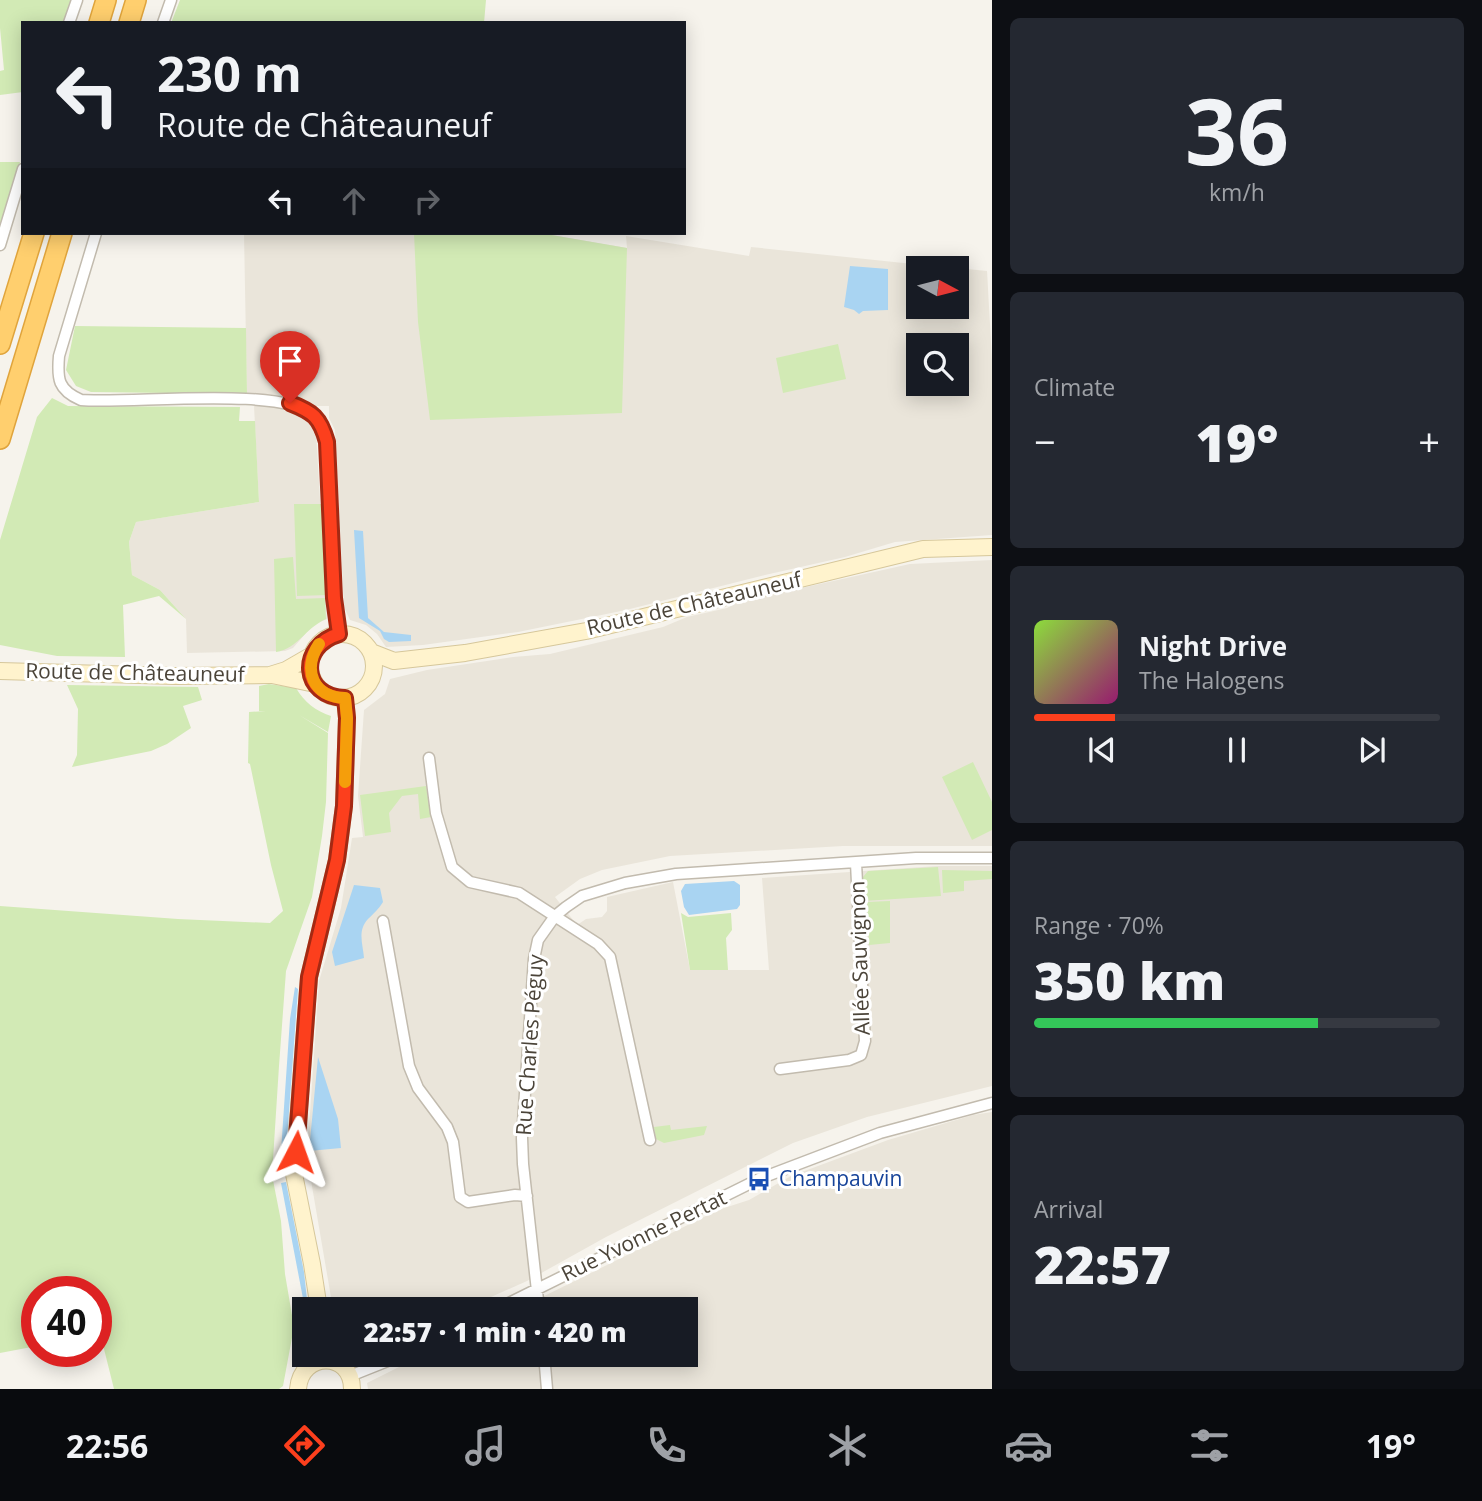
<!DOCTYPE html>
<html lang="en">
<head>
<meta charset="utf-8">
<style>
	:root { --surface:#171b24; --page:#242831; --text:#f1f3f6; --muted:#9ea1a6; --line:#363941; --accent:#fc3f1d }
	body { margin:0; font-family:"Open Sans",sans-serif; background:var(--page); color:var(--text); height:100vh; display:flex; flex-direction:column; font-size:26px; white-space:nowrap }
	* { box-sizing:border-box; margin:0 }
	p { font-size:23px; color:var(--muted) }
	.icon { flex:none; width:38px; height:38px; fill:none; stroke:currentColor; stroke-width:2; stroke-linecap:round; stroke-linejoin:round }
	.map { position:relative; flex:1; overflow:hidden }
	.drawer { display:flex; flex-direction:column; gap:18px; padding:18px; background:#0d0f14; width:490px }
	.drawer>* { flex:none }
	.hud { position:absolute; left:21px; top:21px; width:665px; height:214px; border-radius:0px; box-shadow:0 4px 18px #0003; background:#171b24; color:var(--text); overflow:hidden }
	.needle { width:46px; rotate:97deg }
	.fabs { position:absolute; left:906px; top:256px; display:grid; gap:14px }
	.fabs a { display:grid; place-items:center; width:63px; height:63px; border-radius:0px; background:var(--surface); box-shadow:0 4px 18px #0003; font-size:35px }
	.speed { position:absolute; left:21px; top:1276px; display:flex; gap:14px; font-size:35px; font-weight:700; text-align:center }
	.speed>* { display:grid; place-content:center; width:91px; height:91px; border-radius:50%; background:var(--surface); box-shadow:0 4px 18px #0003; line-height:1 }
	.speed .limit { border:10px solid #d22; background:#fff; color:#111 }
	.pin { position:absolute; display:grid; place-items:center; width:60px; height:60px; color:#fff; margin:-72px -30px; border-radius:50% 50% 50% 0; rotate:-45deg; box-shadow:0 0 7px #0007 }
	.pin .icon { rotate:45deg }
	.me { position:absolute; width:77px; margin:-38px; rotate:4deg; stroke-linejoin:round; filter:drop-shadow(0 0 5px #0008) }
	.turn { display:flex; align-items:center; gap:24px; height:147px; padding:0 21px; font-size:32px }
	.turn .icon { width:91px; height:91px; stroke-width:2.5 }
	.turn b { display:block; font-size:49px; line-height:60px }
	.lanes { display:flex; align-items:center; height:66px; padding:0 21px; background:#0003; justify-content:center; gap:35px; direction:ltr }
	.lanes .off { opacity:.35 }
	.big { font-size:52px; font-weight:800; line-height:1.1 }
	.drawer .card { flex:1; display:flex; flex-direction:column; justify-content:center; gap:10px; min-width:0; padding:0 24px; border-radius:10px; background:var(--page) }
	.drawer .dial { align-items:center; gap:0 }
	.dial b { font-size:91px; line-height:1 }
	.song { display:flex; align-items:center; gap:21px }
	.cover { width:84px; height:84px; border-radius:10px; background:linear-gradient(135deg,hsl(90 70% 55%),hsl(320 70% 35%)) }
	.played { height:7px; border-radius:4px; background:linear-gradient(90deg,var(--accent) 20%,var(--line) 20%) }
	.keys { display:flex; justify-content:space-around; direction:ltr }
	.heat { display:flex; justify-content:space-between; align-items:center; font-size:38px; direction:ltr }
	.charge { height:10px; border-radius:5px; background:linear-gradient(90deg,#34c759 70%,var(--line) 0) }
	.trip { position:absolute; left:292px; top:1297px; width:406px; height:70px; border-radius:0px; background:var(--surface); box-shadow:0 4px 18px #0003; font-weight:800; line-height:70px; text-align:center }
	.tabs { display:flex; height:112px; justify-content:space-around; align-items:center; background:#090b0e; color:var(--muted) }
	.tabs .icon { width:49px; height:49px }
	.tabs .selected { color:var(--accent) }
	.tabs b { font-size:32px; color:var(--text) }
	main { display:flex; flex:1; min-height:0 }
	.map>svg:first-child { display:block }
</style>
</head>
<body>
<main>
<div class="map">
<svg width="992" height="1389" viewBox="0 0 992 1389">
	<rect width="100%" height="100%" fill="#f6f3ec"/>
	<path fill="#eae5da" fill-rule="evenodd" d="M244,233h296l87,15 -1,-12 123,20 2,-9 200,21h-32v38h38v-38l30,3 5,89v175l-97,7 -50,15 -80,18 -139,35 -108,22 -95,13 -37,2 -9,-13 -11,-9 -16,-5 -6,-13 -9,-177 -6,-12v-12h-15l-10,12 12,14 11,187 -14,6 -20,23 -8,3 -98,2 -1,-34 -26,-29 -28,-15 -3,-33 7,-20 123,-20 -5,-96 -7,-9zM919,345h38v38h-38z
		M992,560v286h-149l-173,10 -68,14 -22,9 -25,18 22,28 9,-6 16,-2 5,-6v-14l66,-15 17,88h79l-7,-92 175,-12h55v220l-125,31 -74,26 -187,94 -79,44 -63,28h-131l-26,-152 12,-176 22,-73 11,-70 11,-1 -5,-41 6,-86 21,-16 5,-15 37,-9 86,-13 37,-3 113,-27 24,-10 40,-9 11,-6 172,-38z
		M992,1112v277h-624l-1,-6 56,-28 263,-1v-45h-168l200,-99 31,-10 42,-24 97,-36 85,-25z"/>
	<path fill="#d2eab5" d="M0,0h71l-8,23h-40v69l-23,3v-24l4,-1 -4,-42z
		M180,0h306l-2,23h-313z
		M0,162h20l-19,63h-1z
		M414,233h126l87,15 -5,165 -192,7 -12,-98z
		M75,326l171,2 1,66 -156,-2 -15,-6 -10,-16z
		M838,344l8,35 -63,14 -7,-35z
		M52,398l16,8 172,1 -1,14h16l4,81 -123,20 -7,20 3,33 28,15 26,29 -27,-23 -36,9 2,52 -68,-1 -57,-11v-105l37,-123z
		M294,504h28l6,91 -31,1z
		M293,557l3,42 29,-1 1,21c-21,9 -28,30 -50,33l-2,-93z
		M269,684l27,4c8,14 20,23 35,28l-3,16 -29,-17 29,18 -2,69 -4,34 -10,61 -26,74 -7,95 -7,109 9,46 4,53 9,53 -11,59 -4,3h-165l-13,-52h-5v-45h-59v54l-37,7v-447l178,13 92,4 13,-12 -12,-46 -21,-101 -2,-1 1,-51 17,-1h-7v-25z
		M67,685l131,2 4,13 -19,6 8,22 -24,16 -16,7 -79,16 5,-12 1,-46z
		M973,762l19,40v28l-20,10 -30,-63z
		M426,786l5,31 -11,2 -2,-25 -16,2 -13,17 2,19 -26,4 -5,-41z
		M938,867l3,29 -77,5 -1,-24 5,-6z
		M942,870l50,1v8l-28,2v10l-21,2z
		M890,901v42l-21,2 -2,-43z
		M681,913l7,4 43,-4 1,17 -6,8 2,32h-38z
		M670,1125l1,5 36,-4 -3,9 -40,8 -8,-4 -2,-12z"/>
	<path fill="#a9d4f2" d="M850,266l38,3v41l-25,1 -4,3 -5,-4 -10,-3z
		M354,530l9,1 5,87 16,14 27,3v6l-22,1 -5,-3 -4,-8 -21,-13z
		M734,881l6,4v20l-3,4 -48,6 -5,-8 -3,-16 4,-7z
		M354,885l26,3 3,14c-5,8 -9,11 -15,17 -11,12 -5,25 -4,39l-29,8 -3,-14z
		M295,987l3,2 -13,177h-5l10,-147z
		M318,1057l20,62 3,29 -32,3z
		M286,1182l18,90 4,37h-3l-24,-126z"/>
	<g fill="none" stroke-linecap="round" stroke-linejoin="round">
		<g stroke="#c2bbae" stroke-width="13">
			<path id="street" d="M69,23l8,-23
				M163,23l8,-23
				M96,233l-37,123c-2,23 -1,34 22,44 50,4 200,-14 233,15 9,7 11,19 14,29l6,154 5,36
				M0,245l23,-76
				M429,758l7,55 16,54 18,15 49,11 79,51 12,13 40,183
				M383,921l26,145 9,22 29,39 6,15 7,55 8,5 47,-7 12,1
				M780,1069l69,-9 12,-5 4,-14 -9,-178
				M497,1309l262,-130 121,-46 112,-30
				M539,1309l-16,-145 -1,-26 12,-179 4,-19 17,-24 11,-9 16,-11 43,-13 51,-9 240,-16h76
				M544,1354l3,35
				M350,1376l55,-22"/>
		</g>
		<g stroke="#d6c79b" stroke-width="18">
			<path id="secondary" d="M310 666a32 32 0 1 1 64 0a32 32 0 1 1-64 0Z
				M371,652l23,9 71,-8 121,-22 337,-82 69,-2
				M0,671l175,5 95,-1 16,-5 26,-15
				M272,675l43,9
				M319,1309l-7,-45 -18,-90 15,-197 28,-117 7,-54 3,-88 -2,-20
				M298,1389c3,-38 54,-38 54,0"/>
		</g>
		<g stroke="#e0a43c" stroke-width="22">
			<path id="highway" d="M99,23l7,-23
				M129,23l7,-23
				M0,344l34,-111
				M0,439l62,-206"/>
		</g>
		<use href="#street" stroke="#fff" stroke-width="10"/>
		<use href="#secondary" stroke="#fff3cd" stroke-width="16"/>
		<use href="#highway" stroke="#ffcf6e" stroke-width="19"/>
	</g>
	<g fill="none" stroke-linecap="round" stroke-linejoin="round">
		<g stroke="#a42913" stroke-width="18">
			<path id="route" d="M290,403c23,9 30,14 37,39l7,156 5,36c-41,12 -38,63 6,64l2,20 -3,88 -7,54 -28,117 -13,175"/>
		</g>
		<use href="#route" stroke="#fc3f1d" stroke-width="12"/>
		<path stroke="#f59e0b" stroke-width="12" d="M319,644c-17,26 -6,53 26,54l2,20 -2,64"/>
	</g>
	<defs>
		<g id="bus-bare" transform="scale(1.89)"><path d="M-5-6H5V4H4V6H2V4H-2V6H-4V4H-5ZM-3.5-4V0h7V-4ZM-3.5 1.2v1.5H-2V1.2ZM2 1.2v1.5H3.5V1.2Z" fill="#1a4fb4" stroke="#fff" stroke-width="2.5" paint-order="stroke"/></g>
	</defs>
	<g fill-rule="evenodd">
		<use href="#bus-bare" x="759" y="1179"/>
	</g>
	<g text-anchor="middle" stroke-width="6" stroke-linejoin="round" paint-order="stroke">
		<g font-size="21" fill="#4b4439" stroke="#fff">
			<text transform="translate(694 604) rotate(-13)" y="7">Route de Châteauneuf</text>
			<text transform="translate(135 673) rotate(1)" y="7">Route de Châteauneuf</text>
			<text transform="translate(860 958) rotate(-92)" y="7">Allée Sauvignon</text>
			<text transform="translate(530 1045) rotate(-86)" y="7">Rue Charles Péguy</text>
			<text transform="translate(644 1236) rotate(-26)" y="7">Rue Yvonne Pertat</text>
		</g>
		<g font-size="21" fill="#164399" stroke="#fff" text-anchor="start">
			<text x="779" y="1186">Champauvin</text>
		</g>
	</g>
</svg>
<div class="fabs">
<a><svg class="needle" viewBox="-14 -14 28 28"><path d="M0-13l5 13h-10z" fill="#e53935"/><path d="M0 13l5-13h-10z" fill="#9ea1a6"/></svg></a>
<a><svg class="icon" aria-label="search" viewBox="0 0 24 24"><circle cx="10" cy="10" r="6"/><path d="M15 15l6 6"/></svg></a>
</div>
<div class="speed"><div class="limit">40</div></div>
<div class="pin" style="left:290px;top:403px;background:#d93025"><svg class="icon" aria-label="arrive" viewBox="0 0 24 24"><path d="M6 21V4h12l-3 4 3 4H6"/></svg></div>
<svg class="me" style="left:296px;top:1152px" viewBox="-20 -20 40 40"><path d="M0-17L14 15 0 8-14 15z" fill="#fc3f1d" stroke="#fff" stroke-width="4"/></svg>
<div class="trip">22:57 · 1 min · 420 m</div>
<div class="hud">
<div class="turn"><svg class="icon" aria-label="left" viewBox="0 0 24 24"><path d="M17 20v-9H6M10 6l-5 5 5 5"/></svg><div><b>230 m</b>Route de Châteauneuf</div></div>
<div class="lanes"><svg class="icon" aria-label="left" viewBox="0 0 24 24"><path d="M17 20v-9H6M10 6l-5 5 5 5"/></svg><svg class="icon off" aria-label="ahead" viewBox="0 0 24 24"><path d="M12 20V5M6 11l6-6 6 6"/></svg><svg class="icon off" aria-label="right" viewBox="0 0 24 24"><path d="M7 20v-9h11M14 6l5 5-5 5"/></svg></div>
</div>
</div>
<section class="drawer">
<div class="card dial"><b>36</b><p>km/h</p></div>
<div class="card"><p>Climate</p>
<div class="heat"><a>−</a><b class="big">19°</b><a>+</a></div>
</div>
<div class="card">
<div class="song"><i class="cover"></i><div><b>Night Drive</b><p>The Halogens</p></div></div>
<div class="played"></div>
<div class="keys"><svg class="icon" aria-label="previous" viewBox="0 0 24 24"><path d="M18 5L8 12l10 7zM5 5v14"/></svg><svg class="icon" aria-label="pause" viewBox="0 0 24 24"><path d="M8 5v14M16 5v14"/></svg><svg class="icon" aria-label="next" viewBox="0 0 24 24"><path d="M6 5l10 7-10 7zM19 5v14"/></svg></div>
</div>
<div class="card"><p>Range · 70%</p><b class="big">350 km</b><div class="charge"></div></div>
<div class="card"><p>Arrival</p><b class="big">22:57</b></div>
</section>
</main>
<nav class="tabs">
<b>22:56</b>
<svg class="icon selected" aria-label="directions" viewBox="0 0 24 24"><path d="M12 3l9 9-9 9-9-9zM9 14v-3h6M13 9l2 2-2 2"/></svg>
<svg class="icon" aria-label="music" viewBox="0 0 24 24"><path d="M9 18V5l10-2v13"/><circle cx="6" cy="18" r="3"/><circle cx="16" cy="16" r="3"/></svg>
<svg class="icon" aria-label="phone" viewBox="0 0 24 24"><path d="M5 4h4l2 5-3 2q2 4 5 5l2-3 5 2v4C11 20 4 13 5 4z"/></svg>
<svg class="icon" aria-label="climate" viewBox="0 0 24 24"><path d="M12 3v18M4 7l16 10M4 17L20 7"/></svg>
<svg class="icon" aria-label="car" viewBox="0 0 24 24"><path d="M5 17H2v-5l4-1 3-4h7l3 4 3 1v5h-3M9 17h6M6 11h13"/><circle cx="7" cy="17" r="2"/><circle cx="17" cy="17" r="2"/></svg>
<svg class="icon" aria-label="filters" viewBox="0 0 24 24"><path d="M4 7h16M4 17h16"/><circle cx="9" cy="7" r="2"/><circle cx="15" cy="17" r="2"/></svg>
<b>19°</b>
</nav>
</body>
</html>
